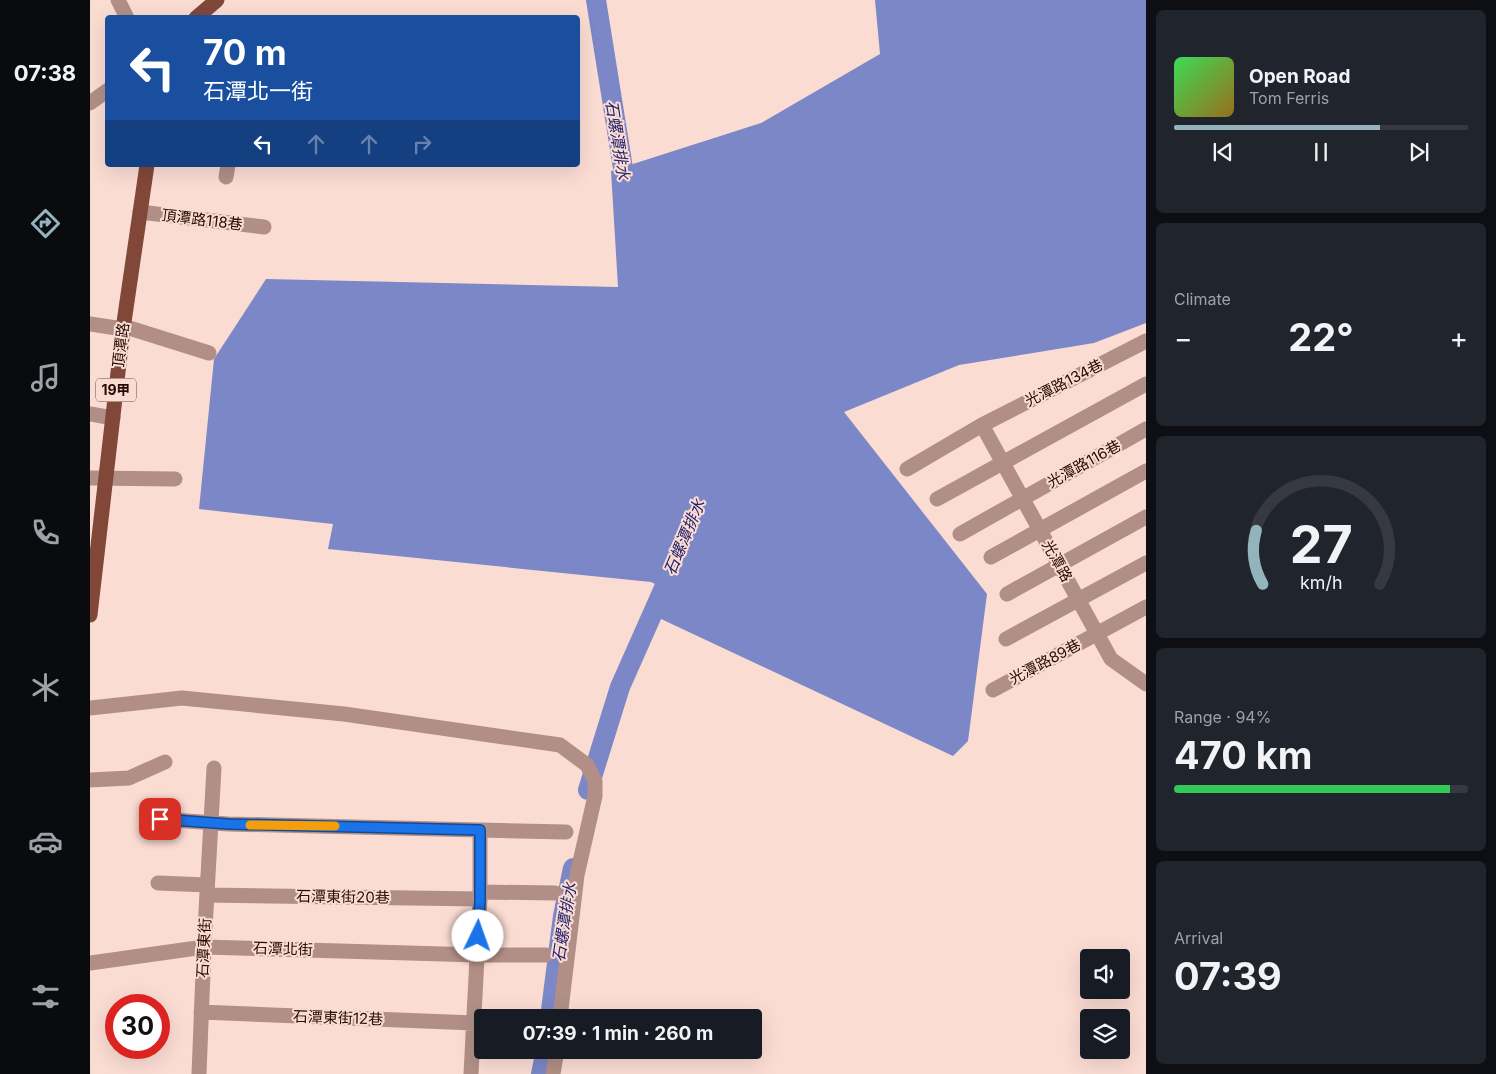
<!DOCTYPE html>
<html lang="en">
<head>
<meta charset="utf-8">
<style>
	:root { --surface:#171b24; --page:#20242c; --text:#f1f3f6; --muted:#9ea1a6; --line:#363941; --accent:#93b4bd }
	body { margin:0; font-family:Inter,"Noto Sans TC",sans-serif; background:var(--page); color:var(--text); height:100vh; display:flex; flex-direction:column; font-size:19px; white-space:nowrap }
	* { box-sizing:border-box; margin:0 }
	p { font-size:16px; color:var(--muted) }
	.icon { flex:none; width:28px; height:28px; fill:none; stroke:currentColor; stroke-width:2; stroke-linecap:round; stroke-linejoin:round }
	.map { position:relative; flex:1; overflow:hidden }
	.sheet { display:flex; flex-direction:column; gap:10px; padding:10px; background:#0d0f14; width:350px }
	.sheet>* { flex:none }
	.banner { position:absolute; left:15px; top:15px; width:475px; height:152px; border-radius:5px; box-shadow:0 5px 20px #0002; background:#1a4fa0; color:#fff; overflow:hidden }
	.buttons { position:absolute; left:990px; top:949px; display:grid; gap:10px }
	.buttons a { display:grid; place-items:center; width:50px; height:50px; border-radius:5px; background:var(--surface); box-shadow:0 5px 20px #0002; font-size:25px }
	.speed { position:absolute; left:15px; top:994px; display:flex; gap:10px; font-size:25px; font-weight:700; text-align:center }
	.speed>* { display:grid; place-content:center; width:65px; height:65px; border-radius:50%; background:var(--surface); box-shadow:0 5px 20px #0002; line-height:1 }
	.speed .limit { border:8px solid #d22; background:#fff; color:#111 }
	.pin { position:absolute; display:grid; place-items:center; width:42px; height:42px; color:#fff; margin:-21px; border-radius:10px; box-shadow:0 2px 8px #0006 }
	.me { position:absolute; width:55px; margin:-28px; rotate:3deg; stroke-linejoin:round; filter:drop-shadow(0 0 4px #0008) }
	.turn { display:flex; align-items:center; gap:18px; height:105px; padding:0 15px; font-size:22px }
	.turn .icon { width:65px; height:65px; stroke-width:2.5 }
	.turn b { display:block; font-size:35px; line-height:42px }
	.lanes { display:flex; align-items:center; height:48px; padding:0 15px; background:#0003; justify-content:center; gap:25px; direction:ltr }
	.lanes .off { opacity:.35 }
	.big { font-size:38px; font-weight:700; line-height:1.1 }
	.sheet .card { flex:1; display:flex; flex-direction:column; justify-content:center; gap:8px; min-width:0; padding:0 18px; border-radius:8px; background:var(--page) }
	.sheet .dial { align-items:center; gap:0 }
	.dial svg { height:130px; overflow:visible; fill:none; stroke:var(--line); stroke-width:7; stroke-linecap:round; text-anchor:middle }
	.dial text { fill:var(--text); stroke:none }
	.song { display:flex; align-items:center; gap:15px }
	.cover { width:60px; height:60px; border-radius:8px; background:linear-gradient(135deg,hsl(130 70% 55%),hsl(40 70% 35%)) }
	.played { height:5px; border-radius:2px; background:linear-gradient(90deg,var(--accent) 70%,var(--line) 70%) }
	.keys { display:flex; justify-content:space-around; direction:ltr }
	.heat { display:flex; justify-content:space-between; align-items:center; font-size:28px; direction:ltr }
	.charge { height:8px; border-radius:4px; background:linear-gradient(90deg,#34c759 94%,var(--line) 0) }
	.trip { position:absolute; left:384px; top:1009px; width:288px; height:50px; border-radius:5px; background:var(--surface); box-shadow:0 5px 20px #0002; font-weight:700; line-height:50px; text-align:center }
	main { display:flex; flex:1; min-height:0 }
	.tab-bar { display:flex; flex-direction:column; width:90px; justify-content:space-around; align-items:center; background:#090b0e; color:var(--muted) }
	.tab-bar .icon { width:35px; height:35px }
	.tab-bar .on { color:var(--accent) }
	.tab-bar b { font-size:22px; color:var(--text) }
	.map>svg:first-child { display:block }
</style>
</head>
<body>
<main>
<nav class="tab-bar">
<b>07:38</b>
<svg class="icon on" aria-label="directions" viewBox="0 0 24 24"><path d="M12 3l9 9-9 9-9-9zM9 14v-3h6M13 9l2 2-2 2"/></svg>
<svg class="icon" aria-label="music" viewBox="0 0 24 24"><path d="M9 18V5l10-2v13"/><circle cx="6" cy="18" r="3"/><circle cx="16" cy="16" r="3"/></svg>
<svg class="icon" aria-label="phone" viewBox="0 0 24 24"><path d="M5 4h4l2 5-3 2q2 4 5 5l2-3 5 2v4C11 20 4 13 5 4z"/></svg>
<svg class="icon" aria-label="climate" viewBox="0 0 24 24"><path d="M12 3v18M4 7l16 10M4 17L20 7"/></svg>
<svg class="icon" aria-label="car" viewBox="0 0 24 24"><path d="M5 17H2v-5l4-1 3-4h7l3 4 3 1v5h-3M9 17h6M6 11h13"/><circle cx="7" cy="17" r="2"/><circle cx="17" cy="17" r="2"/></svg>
<svg class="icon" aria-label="filters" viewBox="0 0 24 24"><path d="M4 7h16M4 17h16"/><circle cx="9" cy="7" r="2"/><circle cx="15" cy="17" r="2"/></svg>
</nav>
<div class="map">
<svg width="1056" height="1074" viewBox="0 0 1056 1074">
	<rect width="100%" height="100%" fill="#fbdcd3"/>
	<path fill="#7b87c6" d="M785,0h271v323l-52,20 -135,22 -115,47 143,182 -19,147 -15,15 -294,-138 11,-27 -19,-9 -323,-33 5,-25 -134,-15 15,-150 52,-80 352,8 -7,-116 150,-48 119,-69z"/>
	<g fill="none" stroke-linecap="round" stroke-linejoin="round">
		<path stroke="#7b87c6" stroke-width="20" d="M506,0l31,193
			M498,790l32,-103 55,-124
			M460,1018l13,-102 10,-48
			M451,1074l5,-24"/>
		<path stroke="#b18f86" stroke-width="15" d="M28,0l9,18
			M0,103l18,-13
			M136,177l2,-12
			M50,212l124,15
			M0,324l33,5
			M33,326l86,27
			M0,414l23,4
			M892,425l129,234 35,25
			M817,469l75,-44 164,-84
			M0,478l85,1
			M847,499l209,-115
			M870,534l186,-105
			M901,557l155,-86
			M917,594l139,-77
			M916,639l140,-76
			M903,690l153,-83
			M0,708l92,-10 162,16 216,31 27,20 8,16v15l-18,79 -17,143
			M0,780l39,-2 36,-16
			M70,819l68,5 338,8
			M68,883l49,2
			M390,892l75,1
			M117,895l273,4
			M0,963l114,-16 273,8h69
			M111,1012l273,11
			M109,1074l5,-127 10,-179
			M381,1074l9,-175v-69
			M463,1074l4,-24"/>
		<path stroke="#81483a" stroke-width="15" d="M106,18l21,-18
			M0,615l33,-286 24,-164"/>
	</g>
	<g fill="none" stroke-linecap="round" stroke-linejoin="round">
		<g stroke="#114b97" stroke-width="12">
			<path id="route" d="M70,819l68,5 252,6v70l-2,36"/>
		</g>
		<use href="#route" stroke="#1a73e8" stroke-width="9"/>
		<path stroke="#f59e0b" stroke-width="9" d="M160,825l85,1"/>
	</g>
	<g text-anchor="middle" stroke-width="4" stroke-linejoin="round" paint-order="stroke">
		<rect fill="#fbdcd3" stroke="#664a44" stroke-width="1" x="6" y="378.5" width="40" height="23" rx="4"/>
		<g font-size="14" font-weight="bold" fill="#260c06">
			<text x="26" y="395">19甲</text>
		</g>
		<g font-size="15" fill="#260c06" stroke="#fbdcd3">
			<text transform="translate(112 220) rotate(7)" y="5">頂潭路118巷</text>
			<text transform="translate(31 345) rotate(-83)" y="5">頂潭路</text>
			<text transform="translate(974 383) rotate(-27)" y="5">光潭路134巷</text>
			<text transform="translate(994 464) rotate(-29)" y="5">光潭路116巷</text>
			<text transform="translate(967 561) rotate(61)" y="5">光潭路</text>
			<text transform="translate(955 662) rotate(-28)" y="5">光潭路89巷</text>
			<text transform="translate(253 897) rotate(1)" y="5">石潭東街20巷</text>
			<text transform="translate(114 948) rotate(-87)" y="5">石潭東街</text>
			<text transform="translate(193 949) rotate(2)" y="5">石潭北街</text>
			<text transform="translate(248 1018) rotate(2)" y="5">石潭東街12巷</text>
		</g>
		<g font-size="16" font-style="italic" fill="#21236d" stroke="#fbdcd3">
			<text transform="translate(528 140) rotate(81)" y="6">石螺潭排水</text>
			<text transform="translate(594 537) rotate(-67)" y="6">石螺潭排水</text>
			<text transform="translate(474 922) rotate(-81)" y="6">石螺潭排水</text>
		</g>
	</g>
</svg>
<div class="buttons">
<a><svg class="icon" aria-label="sound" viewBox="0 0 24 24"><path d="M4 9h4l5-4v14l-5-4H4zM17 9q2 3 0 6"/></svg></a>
<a><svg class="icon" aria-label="layers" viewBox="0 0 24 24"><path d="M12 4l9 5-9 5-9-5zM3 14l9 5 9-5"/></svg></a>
</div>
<div class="speed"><div class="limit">30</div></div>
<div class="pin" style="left:70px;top:819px;background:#d93025"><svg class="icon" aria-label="arrive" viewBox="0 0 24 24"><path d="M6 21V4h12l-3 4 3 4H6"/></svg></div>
<svg class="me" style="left:388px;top:936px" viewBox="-20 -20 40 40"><circle r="19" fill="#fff"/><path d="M0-13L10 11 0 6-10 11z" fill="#1a73e8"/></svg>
<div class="trip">07:39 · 1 min · 260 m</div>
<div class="banner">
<div class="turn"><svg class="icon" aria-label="left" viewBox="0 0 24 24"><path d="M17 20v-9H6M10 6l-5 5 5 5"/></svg><div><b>70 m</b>石潭北一街</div></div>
<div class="lanes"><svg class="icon" aria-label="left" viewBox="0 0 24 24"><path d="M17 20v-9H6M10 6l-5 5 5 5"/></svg><svg class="icon off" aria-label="ahead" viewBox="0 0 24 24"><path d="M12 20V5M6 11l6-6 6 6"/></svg><svg class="icon off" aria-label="ahead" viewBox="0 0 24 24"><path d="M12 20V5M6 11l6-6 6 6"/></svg><svg class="icon off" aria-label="right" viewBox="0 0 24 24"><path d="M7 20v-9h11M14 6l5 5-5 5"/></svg></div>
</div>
</div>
<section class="sheet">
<div class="card">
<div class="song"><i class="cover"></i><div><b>Open Road</b><p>Tom Ferris</p></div></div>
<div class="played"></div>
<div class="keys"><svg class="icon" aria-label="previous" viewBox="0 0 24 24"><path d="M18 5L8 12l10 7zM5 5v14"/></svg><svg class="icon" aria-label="pause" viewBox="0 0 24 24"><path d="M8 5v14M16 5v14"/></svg><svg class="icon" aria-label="next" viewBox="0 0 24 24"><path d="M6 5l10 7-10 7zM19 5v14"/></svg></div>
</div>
<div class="card"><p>Climate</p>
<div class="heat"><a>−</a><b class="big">22°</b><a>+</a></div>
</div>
<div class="card dial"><svg viewBox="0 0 100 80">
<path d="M14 69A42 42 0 1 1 86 69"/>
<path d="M14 69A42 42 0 0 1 10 36" stroke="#93b4bd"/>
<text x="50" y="56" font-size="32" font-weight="700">27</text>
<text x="50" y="72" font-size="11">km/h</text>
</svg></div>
<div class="card"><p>Range · 94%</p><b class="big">470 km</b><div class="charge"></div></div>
<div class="card"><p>Arrival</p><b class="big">07:39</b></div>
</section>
</main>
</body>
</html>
